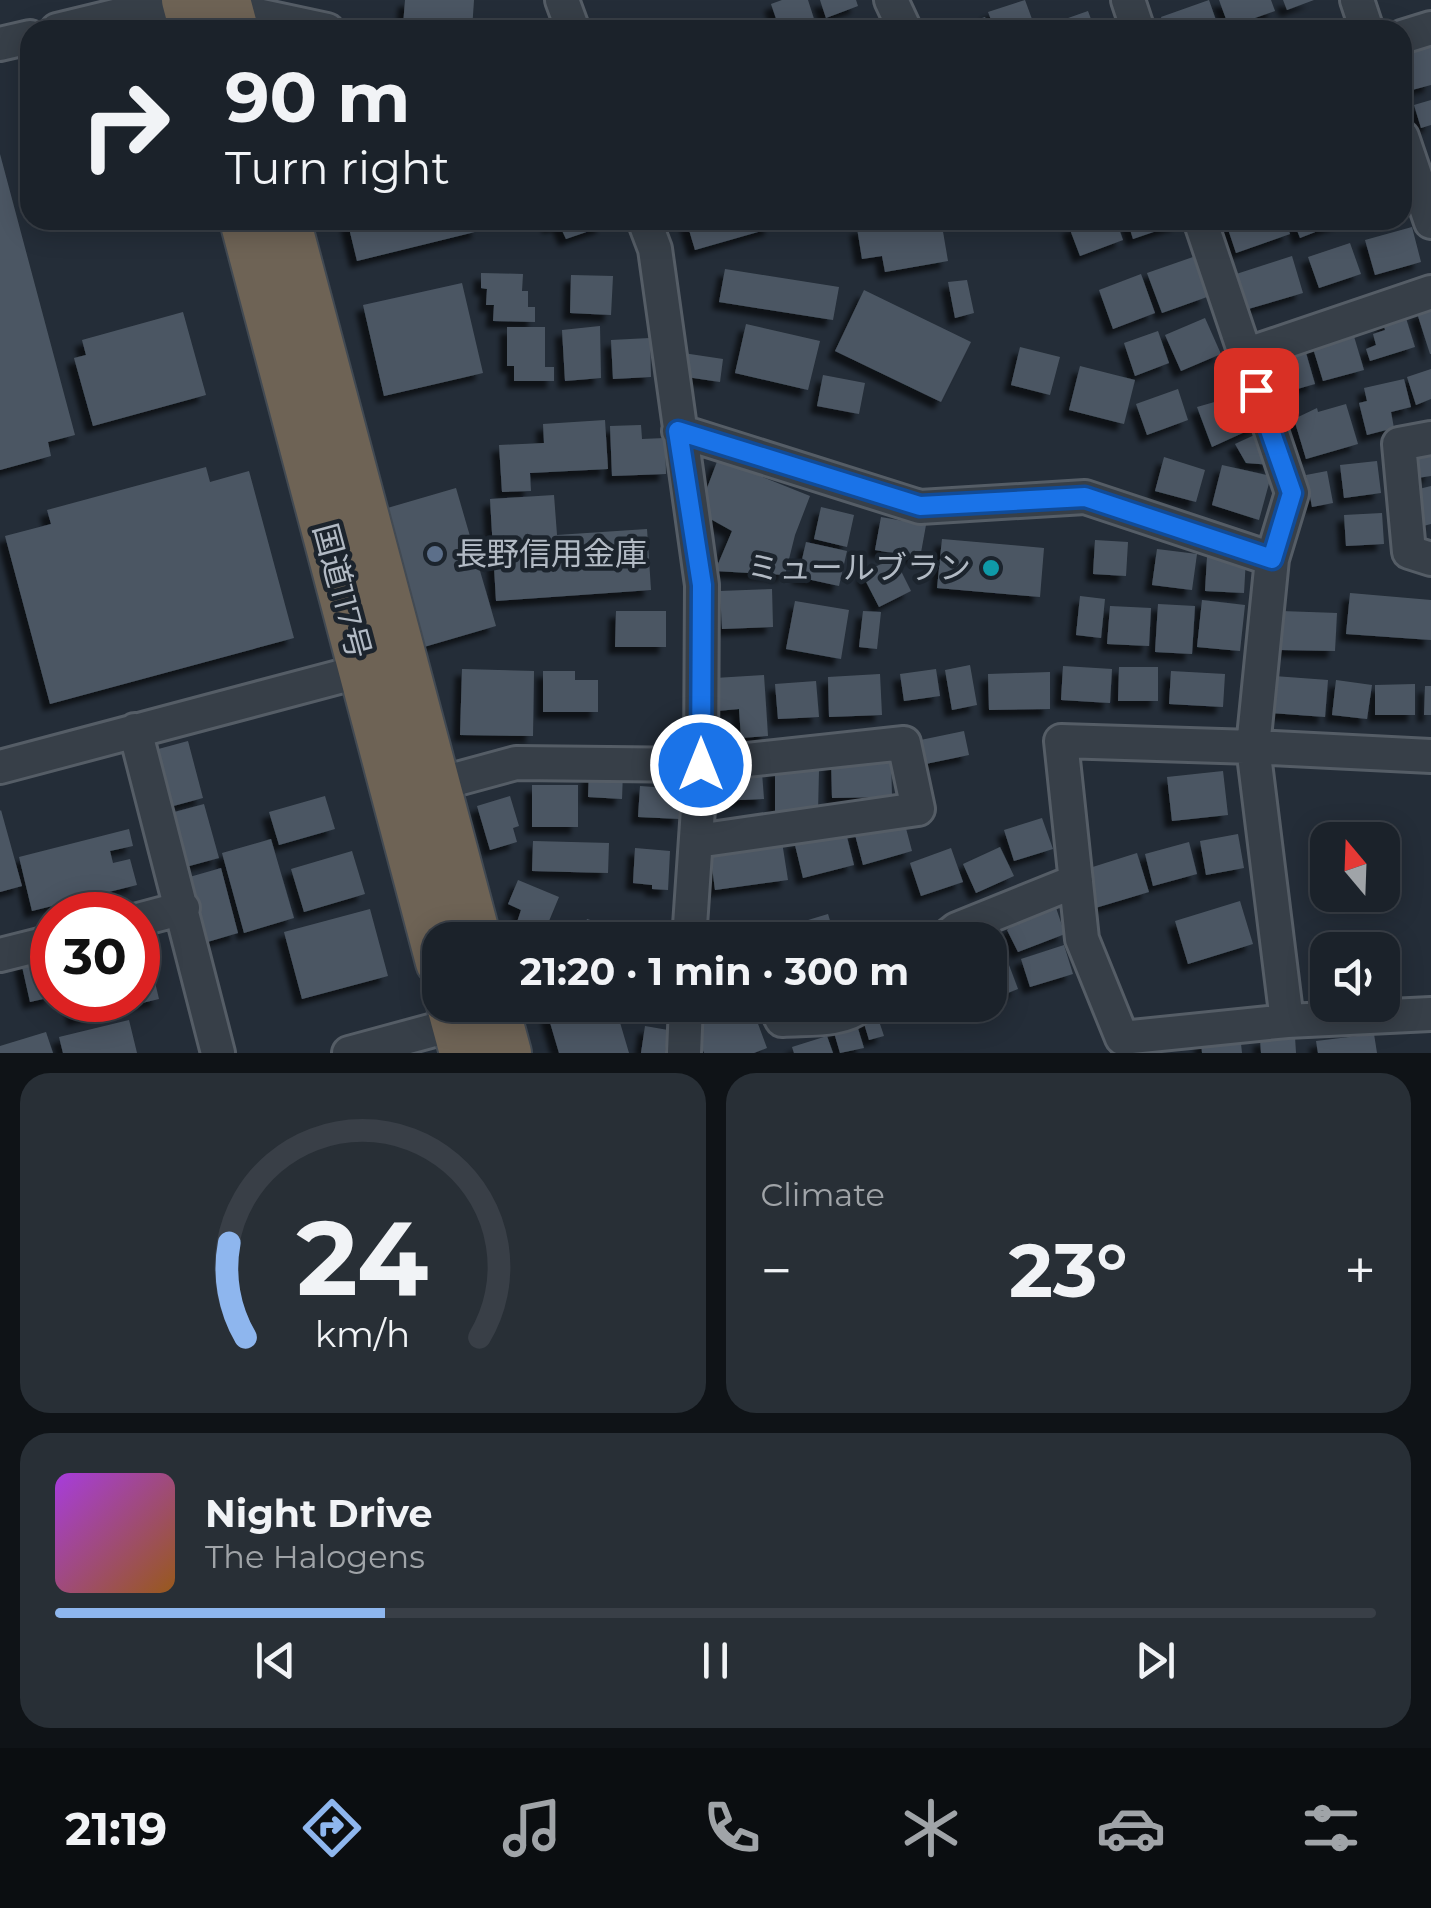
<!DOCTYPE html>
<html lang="en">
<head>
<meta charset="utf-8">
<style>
	:root { --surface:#1b222a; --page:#282f36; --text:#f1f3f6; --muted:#a0a4a8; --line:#393f47; --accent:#8eb6ee }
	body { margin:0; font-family:Montserrat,"Noto Sans JP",sans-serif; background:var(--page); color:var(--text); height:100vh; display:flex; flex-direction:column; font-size:38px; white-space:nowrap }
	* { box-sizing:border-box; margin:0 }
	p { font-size:32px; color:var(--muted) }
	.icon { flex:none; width:55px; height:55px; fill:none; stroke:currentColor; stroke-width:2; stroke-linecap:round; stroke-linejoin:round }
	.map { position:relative; height:1053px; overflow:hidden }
	.sheet { display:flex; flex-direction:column; gap:20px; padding:20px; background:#0f1317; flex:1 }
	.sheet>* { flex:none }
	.hud { position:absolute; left:20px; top:20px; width:1392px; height:210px; border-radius:30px; box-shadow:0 5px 25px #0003,0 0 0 2px var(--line); background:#1b222a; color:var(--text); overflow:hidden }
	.needle { width:65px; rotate:341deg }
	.controls { position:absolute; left:1310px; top:822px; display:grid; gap:20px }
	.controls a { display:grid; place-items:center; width:90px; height:90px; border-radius:20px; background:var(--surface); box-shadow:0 5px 25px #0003,0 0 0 2px var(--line); font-size:50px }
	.speed { position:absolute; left:30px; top:892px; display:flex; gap:20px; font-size:50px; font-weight:700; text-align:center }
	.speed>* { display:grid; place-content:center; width:130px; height:130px; border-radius:50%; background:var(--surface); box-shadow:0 5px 25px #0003,0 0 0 2px var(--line); line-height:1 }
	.speed .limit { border:15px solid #d22; background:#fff; color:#111 }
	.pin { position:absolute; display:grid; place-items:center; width:85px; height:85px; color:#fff; margin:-42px; border-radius:20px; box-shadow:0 5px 15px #0006 }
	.me { position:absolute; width:110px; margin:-55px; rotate:0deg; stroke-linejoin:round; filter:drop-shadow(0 0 8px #0008) }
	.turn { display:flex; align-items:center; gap:35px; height:210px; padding:0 40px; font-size:45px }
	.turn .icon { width:130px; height:130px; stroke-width:2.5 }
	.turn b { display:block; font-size:70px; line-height:85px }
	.big { font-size:75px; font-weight:700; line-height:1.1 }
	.sheet .card { flex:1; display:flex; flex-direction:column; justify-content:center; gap:15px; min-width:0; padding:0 35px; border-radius:30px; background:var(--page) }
	.sheet .dial { align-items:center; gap:0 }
	.dial svg { height:260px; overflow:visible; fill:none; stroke:var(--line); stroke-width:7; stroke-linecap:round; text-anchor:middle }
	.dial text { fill:var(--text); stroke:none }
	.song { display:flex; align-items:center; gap:30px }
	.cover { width:120px; height:120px; border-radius:15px; background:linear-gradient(135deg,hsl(280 70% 55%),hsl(30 70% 35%)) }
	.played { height:10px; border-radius:5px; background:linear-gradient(90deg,var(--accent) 25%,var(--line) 25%) }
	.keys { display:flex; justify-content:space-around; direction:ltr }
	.heat { display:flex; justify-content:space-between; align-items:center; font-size:55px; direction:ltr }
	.sheet .tiles { flex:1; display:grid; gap:20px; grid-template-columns:1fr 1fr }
	.card:last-child { grid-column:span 2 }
	.trip { position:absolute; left:422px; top:922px; width:585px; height:100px; border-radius:30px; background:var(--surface); box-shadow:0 5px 25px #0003,0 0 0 2px var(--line); font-weight:700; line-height:100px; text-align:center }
	.tabs { display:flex; height:160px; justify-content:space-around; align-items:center; background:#0b0e11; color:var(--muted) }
	.tabs .icon { width:70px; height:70px }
	.tabs .on { color:var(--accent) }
	.tabs b { font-size:45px; color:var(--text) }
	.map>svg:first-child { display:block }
</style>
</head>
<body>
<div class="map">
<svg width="1431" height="1053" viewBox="0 0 1431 1053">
	<defs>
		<filter id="shadow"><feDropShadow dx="-7" dy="7" stdDeviation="2.5" flood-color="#0009"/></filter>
	</defs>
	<rect width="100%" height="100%" fill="#242d38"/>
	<path fill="#4c5763" filter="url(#shadow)" d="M405,0h69l-2,30 -69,-4z
		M782,0h26l6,19 -34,11 -9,-26z
		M820,0h36l2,6 -32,12z
		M1025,0l11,30h-41l-7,-18z
		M1209,0l10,29 -54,1 -4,-13z
		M1219,0h52l4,11 -46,16z
		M1283,0h31l-27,10z
		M1088,11l7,19h-38l-3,-7z
		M985,17l5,13h-31l-1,-3z
		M748,19l4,11h-34v-1z
		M1431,43v42l-19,5 -10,-39z
		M1431,100v25l-10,3 -7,-23z
		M0,154l75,281 -27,7 3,14 -51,14z
		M347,220h129l3,11 -122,30z
		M547,220h55l2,6 -38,13 -7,-15 -9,3z
		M686,220h84l2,8 -77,22z
		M904,220h37l7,41 -63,11 -3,-16 -20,3 -5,-31z
		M1088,220h28l7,20 -43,16 -11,-29z
		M1127,220h51l2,3 -47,16z
		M1225,220h60l5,14 -54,19z
		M1293,220h53l-46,18z
		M1412,227l9,35 -46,13 -10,-35z
		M1350,243l11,31 -42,14 -11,-31z
		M1292,256l11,37 -65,19 -11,-35z
		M1193,257l14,40 -45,16 -15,-40z
		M725,269l114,18 -6,33 -114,-18z
		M481,273l42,1 -1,17h6v16h7v15l-42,-1 1,-16h-8l1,-16 -6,-1z
		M1141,274l14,39 -42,16 -14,-39z
		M571,275l42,1 -2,39 -41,-2z
		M967,280l7,33 -19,5 -7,-36z
		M462,283l21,90 -99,23 -21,-91z
		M864,290l107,52 -30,60 -106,-51z
		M1431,308v46h-1l-13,-41z
		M183,312l23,83 -113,31 -19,-68 12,-3 -4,-15z
		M1405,315l10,32 -45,14 -4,-12 10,-4 -3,-11 12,-4 -2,-8z
		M1205,318l16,36 -40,17 -16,-36z
		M746,324l74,17 -12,49 -73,-17z
		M600,326l1,52 -36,3 -3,-51z
		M507,327h38v40h9v14h-40v-15h-7z
		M1158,331l11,32 -34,13 -11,-33z
		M1353,333l11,37 -41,11 -11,-36z
		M650,338l1,39 -38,2 -2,-39z
		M1020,347l40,10 -10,38 -39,-10z
		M683,353l40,6 -3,23 -40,-6z
		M1306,353l9,31 -39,11 -9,-31z
		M1080,366l55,14 -11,44 -55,-14z
		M1431,369v30l-15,6 -9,-28z
		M823,375l42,8 -6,31 -42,-8z
		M1404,379l7,28 -20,5 3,16 -27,7 -8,-32 8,-2 -3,-13z
		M1178,389l10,31 -41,15 -11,-31z
		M1246,393l12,33 -46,21 -15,-40z
		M1346,404l12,40 -52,15 -12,-40 23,-11 1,4z
		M605,420l3,49 -78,4 1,18 -29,1 -3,-47 45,-2 -1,-19z
		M641,425l1,14 23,-1 1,36 -54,2 -2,-50z
		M1261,432l11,33 -26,-2 -11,-19z
		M1431,448v28l-21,3 -4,-27z
		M1164,457l41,13 -9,32 -41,-11z
		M718,459l92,37 -15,39 -10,40 -70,-4 17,-40 -34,-19z
		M1377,461l4,32 -37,5 -4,-33z
		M1222,465l49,11 -12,44 -47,-15z
		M206,467l4,15 39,-11 45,167 -244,66 -45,-168 46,-12 -4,-14z
		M1327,471l6,32 -21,4 -6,-32z
		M1431,486v38l-12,3 -8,-36z
		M456,488l40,138 -72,21 -40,-138z
		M554,495l3,40 90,-6 4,61 -155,11 -6,-102z
		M821,507l33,8 -7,32 -33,-8z
		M1382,513l2,31 -38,2 -2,-31z
		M881,517l45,8 -6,33 -45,-8z
		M942,539l102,9 -4,49 -103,-9z
		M1095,540l33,2 -2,34 -33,-2z
		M806,542l41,9 -8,35 -41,-9z
		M1157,549l40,5 -5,36 -40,-5z
		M894,557l17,34 -32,16 -17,-33z
		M1207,557l39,1 -2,35 -39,-2z
		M772,589l1,38 -51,2 -2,-38z
		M1350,593l81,7v40l-85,-6z
		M1080,596l25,3 -4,39 -25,-3z
		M1202,600l43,5 -5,46 -43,-4z
		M795,601l54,9 -8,49 -55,-10z
		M1158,604l37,2 -3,48 -37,-2z
		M1110,606l41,2 -2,38 -42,-2z
		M616,611h50v36h-51z
		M863,611l18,1 -4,37 -18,-2z
		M1281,611l56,2 -2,38 -55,-1z
		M970,665l7,40 -25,5 -7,-40z
		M1063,666l49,3 -2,34 -49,-3z
		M1119,667h39v34h-40z
		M462,669l72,2 -1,65 -73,-1z
		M936,669l4,27 -36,5 -4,-27z
		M543,671h32v9h23v32h-55z
		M1171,671l54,3 -2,33 -54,-3z
		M1050,672v37l-61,1 -1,-36z
		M880,674l2,41 -53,2 -1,-40z
		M764,675l4,61 -27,2 -2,-29 -22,2 -2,-33z
		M1274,676l54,4 -3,37 -54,-4z
		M1336,680l36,5 -5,34 -35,-4z
		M816,681l3,36 -41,2 -3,-35z
		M1415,684v31h-40v-30z
		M1425,686h6v29h-7z
		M964,731l5,24 -53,11 -5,-24z
		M188,741l15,57 -37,10 -15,-57z
		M891,757l1,40 -60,1 -1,-39z
		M775,768l44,1 -1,44 -43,-1z
		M589,771l34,1 -1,27 -34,-2z
		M1223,771l5,44 -56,6 -5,-44z
		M762,773l2,26 -46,2 -2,-25z
		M532,785h46v42h-46z
		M640,786l41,3 -1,30 -42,-2z
		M325,796l10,33 -56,16 -10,-33z
		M510,796l9,30 -6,2 4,14 -27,8 -13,-44z
		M204,804l15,54 -37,10 -15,-54z
		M1,810l21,76 -22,6v-81z
		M903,817l9,34 -49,14 -9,-34z
		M1042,818l11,31 -39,12 -10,-31z
		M129,829l4,17 -23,5 3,12 17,-4 7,26 -105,26 -13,-54z
		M845,829l9,36 -51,13 -9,-37z
		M1238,834l6,34 -38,7 -6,-34z
		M271,839l23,79 -50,15 -22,-80z
		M533,841l76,2 -1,30 -76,-2z
		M782,842l6,38 -73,10 -5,-38z
		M1189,842l8,32 -44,12 -8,-32z
		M1000,847l14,29 -38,17 -13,-29z
		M635,848l35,3 -2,39 -16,-1v-4l-19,-2z
		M951,848l12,34 -42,14 -11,-33z
		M352,851l13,43 -61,18 -13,-43z
		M1137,853l12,39 -57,17 -12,-38z
		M221,868l17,65 -34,10 -18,-65z
		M518,880l41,17 -15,36 -27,-11 4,-12 -13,-6z
		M1240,901l13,43 -65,20 -13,-43z
		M1054,902l11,32 -47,18 -11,-22 16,-13z
		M370,909l18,67 -86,23 -18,-67z
		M828,914l8,26h-57l-4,-10z
		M587,919l64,20v1h-71z
		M1064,945l9,29 -43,13 -9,-28z
		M147,949l12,50 -85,20 -4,-19h68v-49z
		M52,955v42l-22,5 -9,-40z
		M1009,965l9,24 -28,11v-28z
		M559,1005h32l4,11 21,-7 13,44h-70l-13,-44z
		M732,1005l9,3 10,-3 16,43 -13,5h-50l-8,-22 6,-2 -4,-11z
		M877,1015l7,21 -15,4 -6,-20z
		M129,1020l8,33h-74l-4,-16z
		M856,1022l8,26 -24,5 -7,-24z
		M645,1026l23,4 -3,23h-24z
		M46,1032l7,21h-53v-7z
		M1374,1034l3,19h-59l-2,-12z
		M1240,1035l2,18h-40l-1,-13z
		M827,1036l6,17h-39l-2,-6z
		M1295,1037l1,16h-35l-1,-14z"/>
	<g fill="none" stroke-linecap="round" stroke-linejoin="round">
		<g stroke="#555d66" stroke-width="38">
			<path id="minor" d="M562,0l11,30
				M891,0l14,30
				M1128,0l10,30
				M1357,0l10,30
				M57,30l103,-25 97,10 70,15
				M1402,37l29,-9
				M0,44l30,-7
				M1402,137l29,85
				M644,220l11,29 47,336 -1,180 -12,175
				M1245,355l186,-63
				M679,431l241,76 165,-10 187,62 20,-66 -92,-273
				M1431,438l-32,6 10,108 22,7
				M1272,559l-19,188 178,9
				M135,730l83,323
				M0,767l384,-102
				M435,785l81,-22 185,2 203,-22 14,66 -221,32
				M138,920l45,-12
				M943,940l14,-11 119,-48
				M0,955l52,-13
				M774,1005l8,15c26,-2 59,2 80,-15
				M1287,1021l-34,-274 -192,-6 21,198 40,99 165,-17 144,-7
				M349,1053l107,-29
				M684,1053l2,-48"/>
		</g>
		<g stroke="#424a53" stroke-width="52">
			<path id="highway" d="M186,0l8,30
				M226,0l8,30
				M244,220l196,742
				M286,220l191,720
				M451,1005l13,48
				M494,1005l13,48"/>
		</g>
		<use href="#minor" stroke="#373f48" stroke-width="32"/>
		<use href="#highway" stroke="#6e6355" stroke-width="48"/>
	</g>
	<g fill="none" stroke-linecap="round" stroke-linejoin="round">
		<g stroke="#114b97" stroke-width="25">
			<path id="route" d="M701,765l1,-180 -24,-154 242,75 165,-9 187,62 20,-66 -36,-103"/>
		</g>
		<use href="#route" stroke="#1a73e8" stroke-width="18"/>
	</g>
	<circle fill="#5c6f8a" stroke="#1c242d" stroke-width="4" cx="435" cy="554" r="10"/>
	<circle fill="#0f9aa8" stroke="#1c242d" stroke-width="4" cx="991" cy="568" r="10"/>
	<g text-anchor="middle" stroke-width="9" stroke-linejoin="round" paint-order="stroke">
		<g font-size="32" fill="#b2bac4" stroke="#1c242d" text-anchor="start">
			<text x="455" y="565">長野信用金庫</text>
			<text x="971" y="579" text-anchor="end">ミュールブラン</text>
		</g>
		<g font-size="32" fill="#b2bac4" stroke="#1c242d">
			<text transform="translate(342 591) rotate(75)" y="11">国道117号</text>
		</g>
	</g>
</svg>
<div class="controls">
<a><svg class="needle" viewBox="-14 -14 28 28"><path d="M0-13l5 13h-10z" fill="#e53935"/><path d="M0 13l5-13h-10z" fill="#a0a4a8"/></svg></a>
<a><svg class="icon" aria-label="sound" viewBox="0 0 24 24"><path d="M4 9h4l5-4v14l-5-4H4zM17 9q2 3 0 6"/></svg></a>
</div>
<div class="speed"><div class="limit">30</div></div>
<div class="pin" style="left:1256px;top:390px;background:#d93025"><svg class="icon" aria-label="arrive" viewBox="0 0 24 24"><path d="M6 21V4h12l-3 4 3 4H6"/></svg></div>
<svg class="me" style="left:701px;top:765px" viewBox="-20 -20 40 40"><circle r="17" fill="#1a73e8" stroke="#fff" stroke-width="3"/><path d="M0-11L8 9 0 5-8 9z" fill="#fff"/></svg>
<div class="trip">21:20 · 1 min · 300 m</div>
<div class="hud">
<div class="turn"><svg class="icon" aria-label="right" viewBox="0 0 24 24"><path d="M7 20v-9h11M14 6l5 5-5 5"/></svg><div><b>90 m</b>Turn right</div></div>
</div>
</div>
<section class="sheet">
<div class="tiles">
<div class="card dial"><svg viewBox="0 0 100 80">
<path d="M14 69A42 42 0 1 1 86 69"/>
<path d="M14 69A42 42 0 0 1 9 40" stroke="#8eb6ee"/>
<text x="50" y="56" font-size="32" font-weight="700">24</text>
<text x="50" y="72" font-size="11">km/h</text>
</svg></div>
<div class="card"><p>Climate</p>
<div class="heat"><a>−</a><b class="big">23°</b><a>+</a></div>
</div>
<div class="card">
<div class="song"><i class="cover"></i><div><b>Night Drive</b><p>The Halogens</p></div></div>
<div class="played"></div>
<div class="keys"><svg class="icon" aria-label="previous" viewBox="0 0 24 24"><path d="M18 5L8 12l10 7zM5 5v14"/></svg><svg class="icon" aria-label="pause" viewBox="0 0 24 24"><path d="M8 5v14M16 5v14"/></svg><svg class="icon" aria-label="next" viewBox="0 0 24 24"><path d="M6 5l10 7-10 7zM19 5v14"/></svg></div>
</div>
</div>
</section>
<nav class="tabs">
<b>21:19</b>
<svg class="icon on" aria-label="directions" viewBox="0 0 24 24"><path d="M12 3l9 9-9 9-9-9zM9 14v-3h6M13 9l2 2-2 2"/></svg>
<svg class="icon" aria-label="music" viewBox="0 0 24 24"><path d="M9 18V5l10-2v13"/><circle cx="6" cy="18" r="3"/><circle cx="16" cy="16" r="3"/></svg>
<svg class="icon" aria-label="phone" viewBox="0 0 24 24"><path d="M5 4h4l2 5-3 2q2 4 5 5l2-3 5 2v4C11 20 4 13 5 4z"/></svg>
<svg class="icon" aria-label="climate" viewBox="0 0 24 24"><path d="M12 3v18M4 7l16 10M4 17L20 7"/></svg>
<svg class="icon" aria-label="car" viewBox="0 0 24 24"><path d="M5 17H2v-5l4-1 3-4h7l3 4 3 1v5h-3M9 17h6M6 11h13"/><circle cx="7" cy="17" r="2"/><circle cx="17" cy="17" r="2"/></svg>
<svg class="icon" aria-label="filters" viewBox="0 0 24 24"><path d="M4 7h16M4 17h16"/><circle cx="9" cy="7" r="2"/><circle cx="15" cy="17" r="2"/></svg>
</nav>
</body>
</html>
